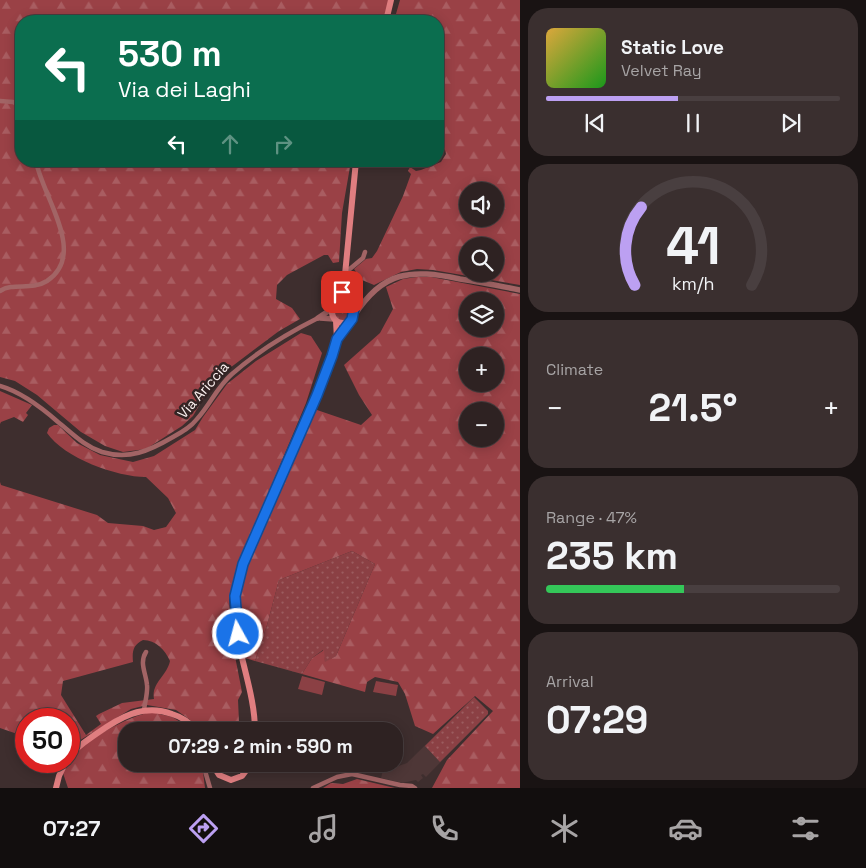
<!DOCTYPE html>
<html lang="en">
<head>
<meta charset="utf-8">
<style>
	:root { --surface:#2e2222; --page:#3a2f2f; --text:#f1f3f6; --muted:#a7a4a5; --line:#493f40; --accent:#bca0f2 }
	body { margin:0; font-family:"Space Grotesk",sans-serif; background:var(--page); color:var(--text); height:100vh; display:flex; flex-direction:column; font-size:19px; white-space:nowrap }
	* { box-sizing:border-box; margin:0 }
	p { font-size:16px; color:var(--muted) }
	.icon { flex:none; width:28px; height:28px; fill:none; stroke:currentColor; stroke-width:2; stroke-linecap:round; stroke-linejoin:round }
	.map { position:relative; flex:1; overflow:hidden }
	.sheet { display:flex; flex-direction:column; gap:8px; padding:8px; background:#191313; width:346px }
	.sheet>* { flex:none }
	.banner { position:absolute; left:15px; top:15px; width:429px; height:152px; border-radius:20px; box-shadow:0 2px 12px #0003,0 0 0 1px var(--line); background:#0b6e4f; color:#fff; overflow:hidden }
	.controls { position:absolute; left:459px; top:182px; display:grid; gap:10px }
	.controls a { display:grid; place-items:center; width:45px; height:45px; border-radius:50%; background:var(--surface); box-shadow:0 2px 12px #0003,0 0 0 1px var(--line); font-size:25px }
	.speed { position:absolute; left:15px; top:708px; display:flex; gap:10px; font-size:25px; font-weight:700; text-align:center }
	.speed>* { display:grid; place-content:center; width:65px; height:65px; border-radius:50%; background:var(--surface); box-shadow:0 2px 12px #0003,0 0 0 1px var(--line); line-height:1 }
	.speed .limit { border:8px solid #d22; background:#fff; color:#111 }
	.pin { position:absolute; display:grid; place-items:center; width:42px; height:42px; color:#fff; margin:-21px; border-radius:10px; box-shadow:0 2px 8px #0006 }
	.me { position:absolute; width:55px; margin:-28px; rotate:353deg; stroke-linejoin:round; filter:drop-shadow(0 0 4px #0008) }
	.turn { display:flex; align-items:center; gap:18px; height:105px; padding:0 20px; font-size:22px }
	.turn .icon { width:65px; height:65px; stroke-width:2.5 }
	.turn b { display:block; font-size:35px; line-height:42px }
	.lanes { display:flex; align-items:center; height:48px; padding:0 20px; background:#0003; justify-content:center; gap:25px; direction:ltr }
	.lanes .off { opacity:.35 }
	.big { font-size:38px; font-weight:600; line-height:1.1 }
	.sheet .widget { flex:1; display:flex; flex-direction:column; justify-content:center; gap:8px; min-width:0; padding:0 18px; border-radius:20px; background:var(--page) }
	.sheet .dial { align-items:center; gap:0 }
	.dial svg { height:130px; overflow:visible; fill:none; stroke:var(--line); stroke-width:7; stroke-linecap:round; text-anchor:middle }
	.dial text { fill:var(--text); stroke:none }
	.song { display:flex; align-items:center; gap:15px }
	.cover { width:60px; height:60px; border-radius:8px; background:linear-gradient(135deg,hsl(40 70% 55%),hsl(120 70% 35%)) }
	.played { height:5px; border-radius:2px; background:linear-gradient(90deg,var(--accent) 45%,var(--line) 45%) }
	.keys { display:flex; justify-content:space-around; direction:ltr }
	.heat { display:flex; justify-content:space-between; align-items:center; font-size:28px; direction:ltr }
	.charge { height:8px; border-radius:4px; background:linear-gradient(90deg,#34c759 47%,var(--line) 0) }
	.trip { position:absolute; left:118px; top:722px; width:285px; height:50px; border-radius:20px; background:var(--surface); box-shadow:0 2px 12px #0003,0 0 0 1px var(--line); font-weight:600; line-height:50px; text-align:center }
	.menu { display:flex; height:80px; justify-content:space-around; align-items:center; background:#120e0e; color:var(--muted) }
	.menu .icon { width:35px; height:35px }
	.menu .selected { color:var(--accent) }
	.menu b { font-size:22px; color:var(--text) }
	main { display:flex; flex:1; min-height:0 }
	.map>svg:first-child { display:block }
</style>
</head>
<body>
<main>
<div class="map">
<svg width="520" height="788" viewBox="0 0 520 788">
	<defs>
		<pattern id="grass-dots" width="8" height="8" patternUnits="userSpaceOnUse" patternTransform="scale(1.25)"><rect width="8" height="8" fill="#8b4044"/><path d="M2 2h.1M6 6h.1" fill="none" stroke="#9c5c5f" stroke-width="1.8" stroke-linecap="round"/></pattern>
		<pattern id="forest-firs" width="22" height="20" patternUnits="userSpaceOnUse" patternTransform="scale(1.25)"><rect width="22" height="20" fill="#9a4146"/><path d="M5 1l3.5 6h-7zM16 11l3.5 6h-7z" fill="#a95d61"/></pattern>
	</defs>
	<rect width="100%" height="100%" fill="#3e2e2e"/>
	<path fill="#4e3737" d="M474,697l14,14v3l-62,63 -3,-3 -2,1 2,3 -5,4 -2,-2 -14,3 -21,-5 2,-8 6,1 1,-2 17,-6z"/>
	<path fill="url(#grass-dots)" d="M334 312a9 9 0 1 1 18 0a9 9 0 1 1-18 0Z
		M352,551l23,13 -39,92 -11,7 -2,-13 -11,8 -10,16 -47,-13 12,-36 12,-45z
		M474,697l14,14v3l-48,48 -15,-16z"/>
	<path fill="url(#forest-firs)" fill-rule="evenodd" d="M0,0h389l-6,21h-362v140h330l-9,52 -3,49 -6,1 -5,-8h-4l-37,20 -10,10 -1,14 16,9 8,11 -21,12 -65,49 -21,36 -11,10 -36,23 -23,3 -18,-6 -24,-14 -44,-37 -22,-14 -15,-4z
		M400,0h120v285l-87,-15 -16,-1 -16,3 -27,13 -12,-5 -8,-11 12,-10 6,-1 5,-7 26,-55 8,-22 -3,-3 2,-4 6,4 5,-1 20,-8 5,-8 -1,-4 -7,-8v-121h-44zM495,191v28h-27v-28zM495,246v28h-27v-28z
		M417,277h14l89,17v494h-88l15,-28 46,-49 -18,-15 -42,38 -18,-8 -10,-32 -7,-12 -23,-5 -8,5 -2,10 -63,-18 10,-16 12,-8 1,12 11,-6 39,-92 -23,-13 -73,29 -12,45 -12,36 -10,-3c-6,-34 -12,-52 0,-86l69,-163 47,16 11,-10 -13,-20 -15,-30 36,-32 13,-24 -7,-22 17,-8zM468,301h27v28h-27zM468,356h27v28h-27zM468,411h27v28h-27z
		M301,333l10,3 11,17 -16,50 -62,148 -15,48 3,42 10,51 -4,8 1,22 -3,9h-6l-6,-8 -3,3 1,5h-22l-11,-12 -13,-9 -29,-5 -16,4 -62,38v-28h-43v18l-26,-9v-246l1,3 96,30 11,8 35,3 11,4 12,-3 10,-14 -8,-15 -22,-21c-29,0 -82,-19 -99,-44l2,-5 5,-3h4l19,18 23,12 33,7 21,-6 41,-26 8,-13 24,-33 29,-23zM143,640c13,0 22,10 27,21 -3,15 -19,22 -16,38l-32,4 -23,11 -3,2 5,8 -15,11 -25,-40 2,-14 70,-19c-1,-11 0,-17 10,-22z
		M0,391l32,14 -6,8 2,2 -5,7 -9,-5 -13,5 -1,2z
		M151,712l21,5 19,11 2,3h-67v33h76l3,24h-137l-5,-15c2,-4 4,-10 7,-14 12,-18 59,-43 81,-47z
		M357,779l38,9h-72l8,-5 12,1z"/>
	<path fill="#8b4044" d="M302,676l23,6 -3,13 -24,-6z
		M376,681l22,4 -2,11 -23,-4z"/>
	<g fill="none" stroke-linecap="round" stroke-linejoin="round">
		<path stroke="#a26465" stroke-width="4.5" d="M0,101l13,1 8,4
			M345,273l18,-15 2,-6
			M0,291c14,-9 31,0 47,-10 41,-27 -5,-85 -11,-120
			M0,386c21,6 42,22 58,36 14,11 26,24 44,30 27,8 47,-1 71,-15 9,-5 18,-10 24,-18 13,-14 20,-32 35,-45 26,-23 54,-40 86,-56
			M144,710c1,-8 4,-18 3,-25 -1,-12 -8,-22 -1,-33
			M203,764l7,24
			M313,788l24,-11 15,-3 48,11 12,1 3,2"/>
		<path stroke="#a26465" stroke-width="5.5" d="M350,304l13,-2
			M354,316c29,-46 57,-47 106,-37 20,3 40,7 60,11
			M318,318l15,-10
			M320,318l14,1"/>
		<path stroke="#e07e80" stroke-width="6" d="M386,21l5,-21
			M332 312a11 11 0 1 1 22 0a11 11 0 1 1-22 0Z
			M347,302l-3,-17 12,-124
			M255,731c0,-45 -24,-89 -20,-134 1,-13 5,-25 10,-37l85,-200 7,-21 -1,-18
			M69,757c7,-10 17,-16 27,-23 23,-16 47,-31 76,-20 10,3 18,8 25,17
			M212,764l7,11 12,5 11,-4 9,-12
			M56,788l3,-12 7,-15"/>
	</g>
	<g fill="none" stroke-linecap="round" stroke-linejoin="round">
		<g stroke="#114b97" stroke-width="12">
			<path id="route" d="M238,634l-3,-38 8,-32 74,-169 15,-39 5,-17 15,-20 2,-10 -7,-7 -3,-17 -2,7"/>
		</g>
		<use href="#route" stroke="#1a73e8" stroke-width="9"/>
	</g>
	<g text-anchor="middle" stroke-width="5" stroke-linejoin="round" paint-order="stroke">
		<g font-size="14" fill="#fcf1f0" stroke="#332424">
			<text transform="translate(203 390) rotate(-49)" y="5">Via Ariccia</text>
		</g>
	</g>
</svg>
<div class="controls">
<a><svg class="icon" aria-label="sound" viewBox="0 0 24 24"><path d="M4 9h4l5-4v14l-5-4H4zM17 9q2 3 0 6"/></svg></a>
<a><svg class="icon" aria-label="search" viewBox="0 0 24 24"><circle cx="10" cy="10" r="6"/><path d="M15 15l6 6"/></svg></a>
<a><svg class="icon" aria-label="layers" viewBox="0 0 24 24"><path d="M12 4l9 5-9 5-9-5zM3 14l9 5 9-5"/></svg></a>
<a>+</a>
<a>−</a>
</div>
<div class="speed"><div class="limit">50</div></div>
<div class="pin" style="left:342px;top:292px;background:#d93025"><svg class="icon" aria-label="arrive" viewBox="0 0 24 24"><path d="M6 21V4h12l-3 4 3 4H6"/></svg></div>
<svg class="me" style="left:238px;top:634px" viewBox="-20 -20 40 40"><circle r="17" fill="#1a73e8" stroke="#fff" stroke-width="3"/><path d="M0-11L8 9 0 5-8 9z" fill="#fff"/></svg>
<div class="trip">07:29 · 2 min · 590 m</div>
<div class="banner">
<div class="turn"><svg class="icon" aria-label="left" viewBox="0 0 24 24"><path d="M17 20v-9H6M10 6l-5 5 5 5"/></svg><div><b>530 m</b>Via dei Laghi</div></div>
<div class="lanes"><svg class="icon" aria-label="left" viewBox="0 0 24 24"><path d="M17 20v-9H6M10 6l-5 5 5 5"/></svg><svg class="icon off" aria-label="ahead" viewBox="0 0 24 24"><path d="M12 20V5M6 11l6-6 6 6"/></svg><svg class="icon off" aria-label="right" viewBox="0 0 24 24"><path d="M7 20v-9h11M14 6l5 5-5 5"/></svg></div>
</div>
</div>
<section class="sheet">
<div class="widget">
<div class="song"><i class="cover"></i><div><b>Static Love</b><p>Velvet Ray</p></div></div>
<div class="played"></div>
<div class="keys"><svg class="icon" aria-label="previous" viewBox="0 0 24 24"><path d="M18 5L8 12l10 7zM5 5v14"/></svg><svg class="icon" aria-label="pause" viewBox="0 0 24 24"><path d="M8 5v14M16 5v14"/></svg><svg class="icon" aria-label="next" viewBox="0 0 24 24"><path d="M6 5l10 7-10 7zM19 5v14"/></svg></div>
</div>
<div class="widget dial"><svg viewBox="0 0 100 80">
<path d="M14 69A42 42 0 1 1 86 69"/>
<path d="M14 69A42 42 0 0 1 18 21" stroke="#bca0f2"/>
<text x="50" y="56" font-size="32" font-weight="700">41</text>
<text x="50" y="72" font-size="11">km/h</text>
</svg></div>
<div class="widget"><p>Climate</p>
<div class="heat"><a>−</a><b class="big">21.5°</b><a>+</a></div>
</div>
<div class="widget"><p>Range · 47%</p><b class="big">235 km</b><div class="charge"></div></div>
<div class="widget"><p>Arrival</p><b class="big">07:29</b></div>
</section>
</main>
<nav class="menu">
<b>07:27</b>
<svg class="icon selected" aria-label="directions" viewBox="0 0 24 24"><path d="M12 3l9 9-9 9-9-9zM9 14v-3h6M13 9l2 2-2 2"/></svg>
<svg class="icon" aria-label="music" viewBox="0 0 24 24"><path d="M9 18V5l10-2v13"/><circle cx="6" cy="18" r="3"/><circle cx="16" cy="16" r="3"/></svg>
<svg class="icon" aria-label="phone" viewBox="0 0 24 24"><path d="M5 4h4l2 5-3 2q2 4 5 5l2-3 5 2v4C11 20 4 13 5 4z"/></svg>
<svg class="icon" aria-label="climate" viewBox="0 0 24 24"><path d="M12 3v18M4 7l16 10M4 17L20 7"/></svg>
<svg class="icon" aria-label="car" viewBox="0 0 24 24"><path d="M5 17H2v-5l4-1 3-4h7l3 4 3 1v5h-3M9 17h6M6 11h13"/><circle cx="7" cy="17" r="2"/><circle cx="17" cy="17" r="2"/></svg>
<svg class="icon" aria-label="filters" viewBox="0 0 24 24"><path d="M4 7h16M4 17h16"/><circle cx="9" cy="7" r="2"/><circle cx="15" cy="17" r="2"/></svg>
</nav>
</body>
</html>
